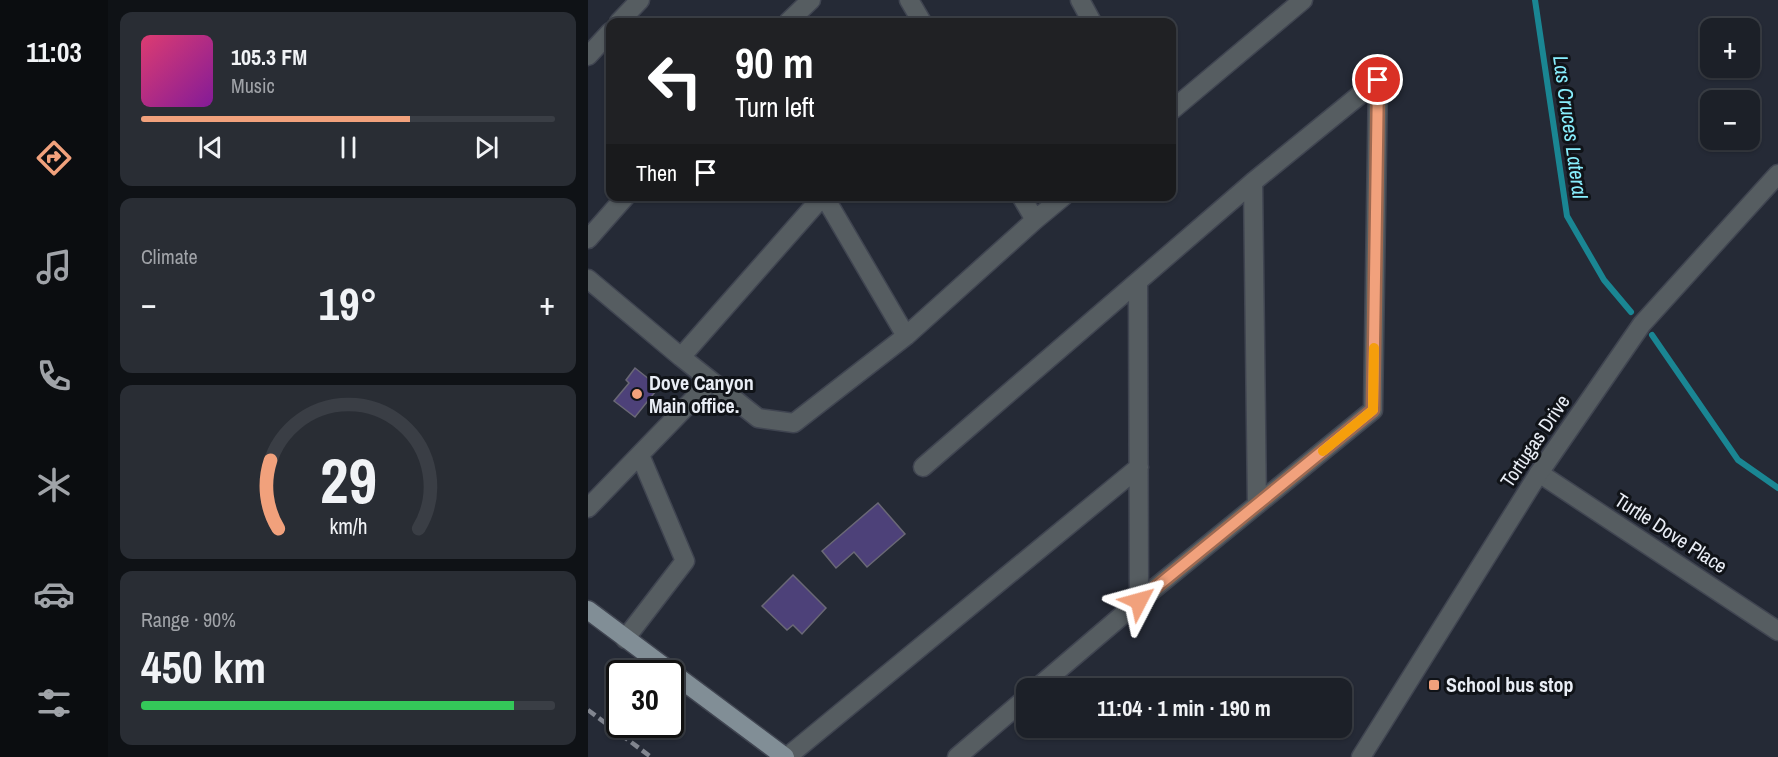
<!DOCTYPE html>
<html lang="en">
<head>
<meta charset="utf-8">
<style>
	:root { --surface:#1c2028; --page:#292d34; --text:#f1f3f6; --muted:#a0a3a8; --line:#3a3e45; --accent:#f1a17c }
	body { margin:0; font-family:"Archivo Narrow",sans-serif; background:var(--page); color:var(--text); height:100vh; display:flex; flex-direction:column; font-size:22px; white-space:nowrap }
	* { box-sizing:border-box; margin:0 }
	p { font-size:20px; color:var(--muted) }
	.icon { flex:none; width:33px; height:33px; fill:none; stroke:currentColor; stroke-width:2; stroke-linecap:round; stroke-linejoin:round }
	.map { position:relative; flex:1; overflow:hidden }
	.details { display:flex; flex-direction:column; gap:12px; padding:12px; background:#0f1216; width:480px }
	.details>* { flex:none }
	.banner { position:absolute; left:18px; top:18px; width:570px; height:183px; border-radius:12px; box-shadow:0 2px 4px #0004,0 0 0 2px var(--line); background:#202124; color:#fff; overflow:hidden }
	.controls { position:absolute; left:1112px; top:18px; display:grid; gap:12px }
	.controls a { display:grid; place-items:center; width:60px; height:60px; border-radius:12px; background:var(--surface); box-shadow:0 2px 4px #0004,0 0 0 2px var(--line); font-size:30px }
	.speed { position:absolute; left:18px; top:660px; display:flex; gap:12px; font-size:30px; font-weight:700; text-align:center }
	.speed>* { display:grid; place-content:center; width:78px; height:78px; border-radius:50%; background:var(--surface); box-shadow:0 2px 4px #0004,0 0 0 2px var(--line); line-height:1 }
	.speed .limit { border:3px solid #111; border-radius:9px; background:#fff; color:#111 }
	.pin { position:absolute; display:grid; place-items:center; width:51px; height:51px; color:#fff; margin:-26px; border:3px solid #fff; border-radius:50%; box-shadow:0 2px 6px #0007 }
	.me { position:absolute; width:66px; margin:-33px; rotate:51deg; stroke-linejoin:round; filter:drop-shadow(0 0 4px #0008) }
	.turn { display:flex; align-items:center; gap:21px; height:126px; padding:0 30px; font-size:27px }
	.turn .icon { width:78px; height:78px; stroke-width:2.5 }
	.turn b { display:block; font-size:42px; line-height:51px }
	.then { display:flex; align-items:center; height:57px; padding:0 30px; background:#0003; gap:12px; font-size:22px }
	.big { font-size:45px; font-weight:700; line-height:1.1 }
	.details .card { flex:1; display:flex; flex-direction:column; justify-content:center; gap:9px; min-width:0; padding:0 21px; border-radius:12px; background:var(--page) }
	.details .dial { align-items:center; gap:0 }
	.dial svg { height:156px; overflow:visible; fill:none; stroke:var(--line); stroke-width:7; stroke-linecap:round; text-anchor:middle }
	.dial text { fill:var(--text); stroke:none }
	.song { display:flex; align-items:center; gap:18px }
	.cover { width:72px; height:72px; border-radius:9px; background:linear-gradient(135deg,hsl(340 70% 55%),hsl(290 70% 35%)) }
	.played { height:6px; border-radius:3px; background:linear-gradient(90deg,var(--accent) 65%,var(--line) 65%) }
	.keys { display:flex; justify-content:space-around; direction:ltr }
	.heat { display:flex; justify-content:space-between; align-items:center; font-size:33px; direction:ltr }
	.charge { height:9px; border-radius:4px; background:linear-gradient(90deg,#34c759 90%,var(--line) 0) }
	.trip { position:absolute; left:428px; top:678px; width:336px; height:60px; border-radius:12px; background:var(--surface); box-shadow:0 2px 4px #0004,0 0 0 2px var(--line); font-weight:700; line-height:60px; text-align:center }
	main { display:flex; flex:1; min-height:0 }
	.menu { display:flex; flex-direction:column; width:108px; justify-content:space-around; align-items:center; background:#0b0d10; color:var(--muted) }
	.menu .icon { width:42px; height:42px }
	.menu .current { color:var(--accent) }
	.menu b { font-size:27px; color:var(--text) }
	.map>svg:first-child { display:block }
</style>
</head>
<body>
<main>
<nav class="menu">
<b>11:03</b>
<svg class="icon current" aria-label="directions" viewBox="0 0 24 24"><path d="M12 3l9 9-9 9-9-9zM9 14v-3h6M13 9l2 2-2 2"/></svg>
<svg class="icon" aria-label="music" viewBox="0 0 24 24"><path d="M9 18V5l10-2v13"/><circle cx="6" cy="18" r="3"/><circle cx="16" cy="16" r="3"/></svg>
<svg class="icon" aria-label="phone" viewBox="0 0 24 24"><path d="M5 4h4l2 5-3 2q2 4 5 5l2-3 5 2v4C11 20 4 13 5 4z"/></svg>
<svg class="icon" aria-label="climate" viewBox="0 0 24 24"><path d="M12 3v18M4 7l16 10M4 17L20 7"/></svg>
<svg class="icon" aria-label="car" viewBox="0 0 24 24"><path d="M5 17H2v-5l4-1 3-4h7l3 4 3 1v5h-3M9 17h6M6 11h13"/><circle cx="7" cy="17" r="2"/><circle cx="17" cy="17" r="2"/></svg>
<svg class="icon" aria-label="filters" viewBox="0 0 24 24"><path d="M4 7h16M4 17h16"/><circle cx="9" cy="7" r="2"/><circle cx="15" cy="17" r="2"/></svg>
</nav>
<section class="details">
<div class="card">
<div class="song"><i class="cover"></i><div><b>105.3 FM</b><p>Music</p></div></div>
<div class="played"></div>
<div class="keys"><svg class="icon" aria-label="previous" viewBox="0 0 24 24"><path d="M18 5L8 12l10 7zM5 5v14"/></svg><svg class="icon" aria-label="pause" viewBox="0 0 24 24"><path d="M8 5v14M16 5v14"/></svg><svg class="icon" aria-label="next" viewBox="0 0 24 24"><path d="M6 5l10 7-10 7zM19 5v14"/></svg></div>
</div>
<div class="card"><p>Climate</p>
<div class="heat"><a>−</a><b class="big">19°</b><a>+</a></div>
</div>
<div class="card dial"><svg viewBox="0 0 100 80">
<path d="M14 69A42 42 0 1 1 86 69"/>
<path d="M14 69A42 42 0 0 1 10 34" stroke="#f1a17c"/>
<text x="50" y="56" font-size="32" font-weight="700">29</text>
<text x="50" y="72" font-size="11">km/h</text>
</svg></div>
<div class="card"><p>Range · 90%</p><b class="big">450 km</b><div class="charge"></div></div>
</section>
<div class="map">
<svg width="1190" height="757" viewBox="0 0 1190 757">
	<rect width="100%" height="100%" fill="#252a36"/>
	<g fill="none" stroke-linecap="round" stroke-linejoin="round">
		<path stroke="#1a8693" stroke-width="6" d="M947,0l32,216 37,64 27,32
			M1064,335l86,125 40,28"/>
	</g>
	<path fill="#4d4179" stroke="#6a6876" stroke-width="1.5" d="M47,368l24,19 -24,30 -21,-16 15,-18 -3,-3z
		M290,503l27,31 -38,33 -13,-15 -18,16 -14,-17z
		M205,575l33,33 -24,26 -9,-9 -6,5 -25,-24z"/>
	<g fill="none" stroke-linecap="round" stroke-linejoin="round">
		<g stroke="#404551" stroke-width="21">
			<path id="minor" d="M321,0l13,22
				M492,0l12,22
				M31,22l21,-22
				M200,22l23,-22
				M0,56l22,-24
				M584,110l131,-110
				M665,182l4,323
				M236,196l82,140
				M433,196l14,24
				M0,239l38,-43
				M0,279l93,78 77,61 36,5 112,-87 129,-116 29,-24
				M550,282l1,319
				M93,357l142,-161
				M335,467l330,-285 125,-102 -5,330 -234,191 -102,87
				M951,473l239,158
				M0,508l123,-127
				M37,639l60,-78 -45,-106
				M199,757l352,-290
				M369,757l69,-59"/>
		</g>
		<g stroke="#404551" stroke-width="21">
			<path id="tertiary" d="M773,757l178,-284 103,-149 136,-150"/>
		</g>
		<g stroke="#404551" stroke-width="21">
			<path id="primary" d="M0,610l197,147"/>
		</g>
		<use href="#minor" stroke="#565d61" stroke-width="18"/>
		<use href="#tertiary" stroke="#565d61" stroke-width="18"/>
		<use href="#primary" stroke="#818e96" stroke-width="18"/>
		<path stroke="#828690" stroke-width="4.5" stroke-dasharray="9 4.5" stroke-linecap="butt" d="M0,710l63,47"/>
	</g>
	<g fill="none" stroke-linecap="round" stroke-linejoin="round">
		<g stroke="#9d6951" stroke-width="15">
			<path id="route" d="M551,601l234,-191 5,-330"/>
		</g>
		<use href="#route" stroke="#f1a17c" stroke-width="10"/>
		<path stroke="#f59e0b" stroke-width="10" d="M735,451l50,-41 1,-62"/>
	</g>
	<g fill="#f1a17c" stroke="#101318" stroke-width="2">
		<circle cx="49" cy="394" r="6"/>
		<rect x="840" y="679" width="12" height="12" rx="3"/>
	</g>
	<g text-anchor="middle" stroke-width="6" stroke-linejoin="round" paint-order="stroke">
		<g font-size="20" font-weight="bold" fill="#e9edf5" stroke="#101318" text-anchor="start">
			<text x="61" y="390">Dove Canyon<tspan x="61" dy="23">Main office.</tspan></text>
			<text x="858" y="692">School bus stop</text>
		</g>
		<g font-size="20" fill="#e9edf5" stroke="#101318">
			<text transform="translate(947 441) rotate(-56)" y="7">Tortugas Drive</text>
			<text transform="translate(1083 533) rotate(33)" y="7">Turtle Dove Place</text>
		</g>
		<g font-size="21" font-style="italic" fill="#88eefd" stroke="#101318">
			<text transform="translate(982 127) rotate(82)" y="7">Las Cruces Lateral</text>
		</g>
	</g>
</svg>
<div class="controls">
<a>+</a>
<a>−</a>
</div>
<div class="speed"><div class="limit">30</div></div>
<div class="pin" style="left:790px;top:80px;background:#d93025"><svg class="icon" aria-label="arrive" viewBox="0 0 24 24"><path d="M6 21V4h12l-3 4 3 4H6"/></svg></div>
<svg class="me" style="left:551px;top:601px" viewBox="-20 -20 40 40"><path d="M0-17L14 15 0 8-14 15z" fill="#f1a17c" stroke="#fff" stroke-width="4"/></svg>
<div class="trip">11:04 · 1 min · 190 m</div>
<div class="banner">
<div class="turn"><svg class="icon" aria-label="left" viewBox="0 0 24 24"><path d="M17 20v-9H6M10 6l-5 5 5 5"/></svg><div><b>90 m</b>Turn left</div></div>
<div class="then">Then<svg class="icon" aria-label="arrive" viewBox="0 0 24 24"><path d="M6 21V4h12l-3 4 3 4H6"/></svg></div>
</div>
</div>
</main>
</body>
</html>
